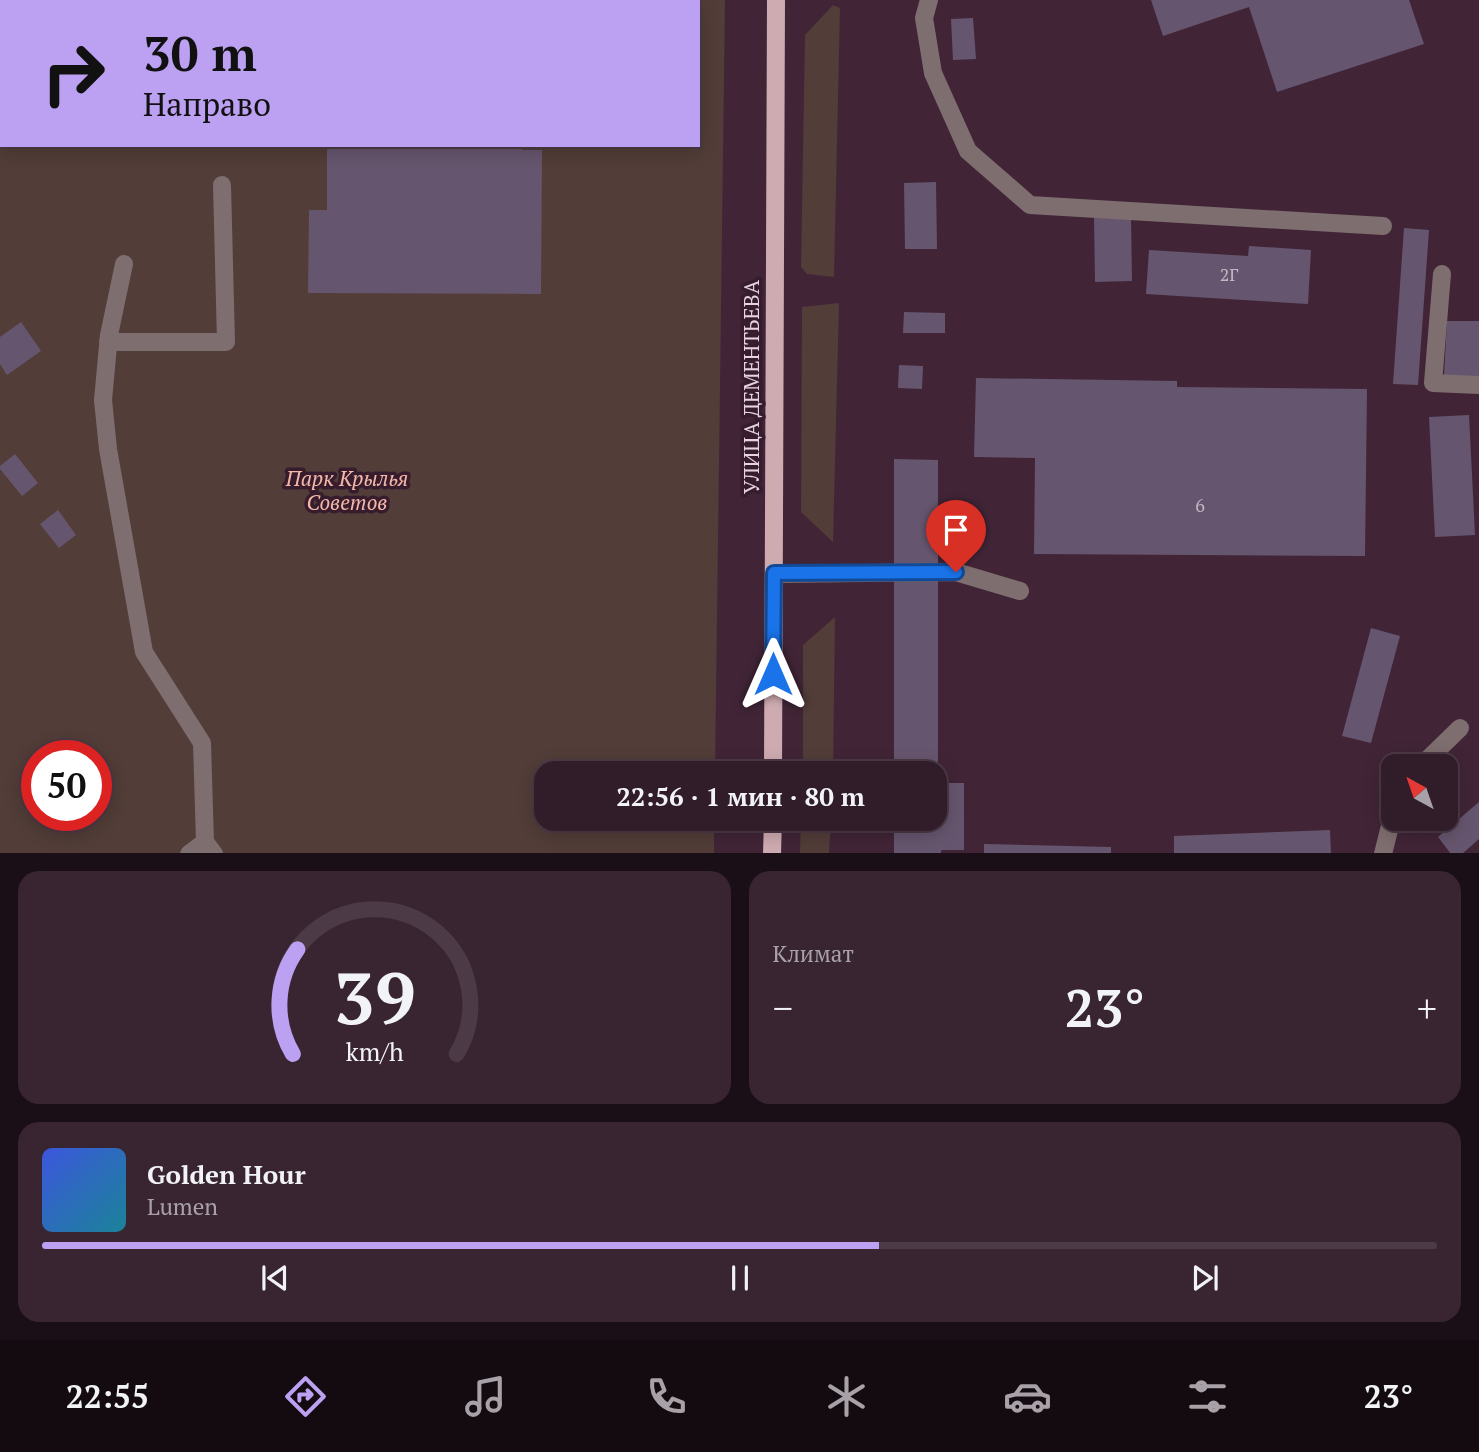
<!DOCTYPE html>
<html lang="ru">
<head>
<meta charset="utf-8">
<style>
	:root { --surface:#311c29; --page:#392531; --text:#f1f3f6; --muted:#a8a1a8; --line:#4c3a46; --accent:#bca0f2 }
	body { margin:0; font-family:"PT Serif",serif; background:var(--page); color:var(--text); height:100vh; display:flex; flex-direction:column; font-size:26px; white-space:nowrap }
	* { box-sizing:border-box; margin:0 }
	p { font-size:23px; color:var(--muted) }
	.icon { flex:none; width:38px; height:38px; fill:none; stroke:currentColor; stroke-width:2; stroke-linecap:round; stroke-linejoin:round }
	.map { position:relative; height:853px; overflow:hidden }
	.panel { display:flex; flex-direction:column; gap:18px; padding:18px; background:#1b0f17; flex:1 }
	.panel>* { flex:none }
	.guide { position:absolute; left:0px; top:0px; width:700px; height:147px; box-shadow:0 4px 18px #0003,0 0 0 2px var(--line); background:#bca0f2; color:#111; overflow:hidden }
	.needle { width:46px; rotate:320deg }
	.buttons { position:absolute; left:1381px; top:754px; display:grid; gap:14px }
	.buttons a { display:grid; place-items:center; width:77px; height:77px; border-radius:14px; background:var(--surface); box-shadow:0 4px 18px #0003,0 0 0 2px var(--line); font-size:35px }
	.speed { position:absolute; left:21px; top:740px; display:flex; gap:14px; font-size:35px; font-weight:700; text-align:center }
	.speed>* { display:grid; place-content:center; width:91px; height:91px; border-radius:50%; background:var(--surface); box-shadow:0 4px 18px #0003,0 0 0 2px var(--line); line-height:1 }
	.speed .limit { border:10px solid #d22; background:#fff; color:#111 }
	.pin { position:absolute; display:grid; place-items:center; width:60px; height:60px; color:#fff; margin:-72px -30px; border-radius:50% 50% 50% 0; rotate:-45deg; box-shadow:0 0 7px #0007 }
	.pin .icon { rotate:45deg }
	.me { position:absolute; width:77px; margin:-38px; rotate:0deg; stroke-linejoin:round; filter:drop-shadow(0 0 5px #0008) }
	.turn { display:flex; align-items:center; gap:24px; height:147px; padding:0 28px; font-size:32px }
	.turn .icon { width:91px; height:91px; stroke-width:2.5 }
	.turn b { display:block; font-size:49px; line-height:60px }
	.big { font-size:52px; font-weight:800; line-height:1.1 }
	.panel .card { flex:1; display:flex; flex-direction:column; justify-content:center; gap:10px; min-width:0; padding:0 24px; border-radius:21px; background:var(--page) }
	.panel .dial { align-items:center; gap:0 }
	.dial svg { height:182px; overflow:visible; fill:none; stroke:var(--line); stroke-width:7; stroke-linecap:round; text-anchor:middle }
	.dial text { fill:var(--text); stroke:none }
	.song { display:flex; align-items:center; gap:21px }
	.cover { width:84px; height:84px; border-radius:10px; background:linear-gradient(135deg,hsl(230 70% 55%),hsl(190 70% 35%)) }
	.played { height:7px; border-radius:4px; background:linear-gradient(90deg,var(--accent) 60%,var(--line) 60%) }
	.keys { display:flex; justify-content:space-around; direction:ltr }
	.heat { display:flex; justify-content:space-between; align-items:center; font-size:38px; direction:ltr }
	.panel .tiles { flex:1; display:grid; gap:18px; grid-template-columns:1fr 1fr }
	.card:last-child { grid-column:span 2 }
	.trip { position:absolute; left:534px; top:761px; width:413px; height:70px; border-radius:21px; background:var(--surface); box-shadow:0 4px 18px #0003,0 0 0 2px var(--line); font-weight:800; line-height:70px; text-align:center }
	.tab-bar { display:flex; height:112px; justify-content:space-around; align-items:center; background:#140b10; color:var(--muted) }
	.tab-bar .icon { width:49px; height:49px }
	.tab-bar .selected { color:var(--accent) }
	.tab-bar b { font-size:32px; color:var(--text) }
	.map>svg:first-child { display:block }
</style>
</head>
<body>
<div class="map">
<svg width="1479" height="854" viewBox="0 0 1479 854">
	<rect width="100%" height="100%" fill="#412537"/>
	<path fill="#523d38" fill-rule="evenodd" d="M0,0h725l-10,773 -169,1v45h168v34h-714zM2,2h696v143h-696zM37,756h59v60h-59z
		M833,5l7,3 -6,269 -27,-3 -6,-7 4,-232z
		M839,303l-6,239 -32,-30 1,-205z
		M835,617l-2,156h-22l-8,-6v-122z
		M801,819h30l-2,34h-29z"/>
	<path fill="#66556e" d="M1151,0h258l15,44 -147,48 -28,-85 -86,29z
		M973,18l3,41 -23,1 -2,-41z
		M327,145h195v5h20l-1,144 -233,-1 1,-83h18z
		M936,182l1,67h-32l-1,-66z
		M1094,216h37l1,65 -37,1z
		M1404,228l25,2 -11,155 -25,-1z
		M1249,246l62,4 -3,54 -162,-10 3,-44 99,6z
		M904,312l41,1v20h-42z
		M1447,321h32v56l-35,-1z
		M21,322l20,29 -34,24 -7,-11v-27z
		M899,365l24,1 -1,23 -24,-1z
		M976,378l201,3v6l190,2 -2,167 -331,-2 1,-96 -61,-1z
		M1469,415l6,120 -40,2 -6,-120z
		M15,454l23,29 -16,13 -22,-27v-3z
		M894,459l44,1v323h26v67h-23v4h-47v-35h40v-45h-40z
		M58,510l18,25 -17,13 -19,-24z
		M1371,628l29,8 -29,107 -29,-7z
		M1479,802v37l-17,15h-11l-13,-17z
		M1330,830l1,24h-157v-18z
		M984,844l127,3v7h-127z"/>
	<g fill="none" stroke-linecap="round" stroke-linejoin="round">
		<path stroke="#7f6e70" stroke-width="18" d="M929,0l-5,18 9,55 35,78 62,54 353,21
			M124,264l-15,71 -6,65 5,49 36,203 58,91 3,99
			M1442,274l-9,109 46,2
			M108,342h118l-4,-157
			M774,574l182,-2 64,19
			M1421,766l39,-38
			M189,854l16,-12 9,12
			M1383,854l10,-40"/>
		<path stroke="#ceabb0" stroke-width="18" d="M773,774l3,-774
			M772,854l1,-35"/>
	</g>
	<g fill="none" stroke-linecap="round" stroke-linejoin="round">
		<g stroke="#114b97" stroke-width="18">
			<path id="route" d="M773,674l1,-101 182,-1"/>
		</g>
		<use href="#route" stroke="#1a73e8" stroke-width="12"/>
	</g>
	<g text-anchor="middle" stroke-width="7" stroke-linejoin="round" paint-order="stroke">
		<g font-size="18" fill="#c6b4c2">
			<text x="1229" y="281">2Г</text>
			<text x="1200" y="512">6</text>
		</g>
		<g font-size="21" fill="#e6d3de" stroke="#361c2d">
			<text transform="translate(752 387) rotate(-90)" y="7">УЛИЦА ДЕМЕНТЬЕВА</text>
		</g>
		<g font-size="21" font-style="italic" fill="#f5b8a8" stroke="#361c2d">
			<text x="347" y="486">Парк Крылья<tspan x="347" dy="24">Советов</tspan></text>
		</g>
	</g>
</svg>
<div class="buttons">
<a><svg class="needle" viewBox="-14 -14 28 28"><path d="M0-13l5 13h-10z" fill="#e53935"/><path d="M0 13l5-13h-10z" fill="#a8a1a8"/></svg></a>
</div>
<div class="speed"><div class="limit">50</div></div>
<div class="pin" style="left:956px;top:572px;background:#d93025"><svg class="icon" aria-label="arrive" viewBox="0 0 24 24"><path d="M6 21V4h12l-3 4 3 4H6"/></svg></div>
<svg class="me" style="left:773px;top:674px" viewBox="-20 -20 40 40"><path d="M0-17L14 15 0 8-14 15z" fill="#1a73e8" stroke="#fff" stroke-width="4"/></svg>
<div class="trip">22:56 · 1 мин · 80 m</div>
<div class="guide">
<div class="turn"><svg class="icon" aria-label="right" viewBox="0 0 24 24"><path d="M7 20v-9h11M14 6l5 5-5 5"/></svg><div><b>30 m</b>Направо</div></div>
</div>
</div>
<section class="panel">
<div class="tiles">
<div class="card dial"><svg viewBox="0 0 100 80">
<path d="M14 69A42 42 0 1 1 86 69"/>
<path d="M14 69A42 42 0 0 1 16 23" stroke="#bca0f2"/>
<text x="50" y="56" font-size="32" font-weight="700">39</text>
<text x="50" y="72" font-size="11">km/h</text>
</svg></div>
<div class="card"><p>Климат</p>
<div class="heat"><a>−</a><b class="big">23°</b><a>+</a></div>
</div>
<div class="card">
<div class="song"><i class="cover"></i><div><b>Golden Hour</b><p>Lumen</p></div></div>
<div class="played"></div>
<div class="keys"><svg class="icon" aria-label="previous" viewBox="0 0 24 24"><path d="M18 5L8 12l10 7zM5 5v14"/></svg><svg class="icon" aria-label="pause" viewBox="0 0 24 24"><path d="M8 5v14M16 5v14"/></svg><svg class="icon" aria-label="next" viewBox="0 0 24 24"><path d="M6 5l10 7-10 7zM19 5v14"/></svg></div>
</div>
</div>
</section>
<nav class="tab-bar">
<b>22:55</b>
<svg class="icon selected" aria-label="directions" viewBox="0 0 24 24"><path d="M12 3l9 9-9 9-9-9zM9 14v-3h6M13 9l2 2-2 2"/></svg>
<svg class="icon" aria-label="music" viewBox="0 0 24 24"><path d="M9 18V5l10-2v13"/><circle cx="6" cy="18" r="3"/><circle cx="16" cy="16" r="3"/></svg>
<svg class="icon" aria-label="phone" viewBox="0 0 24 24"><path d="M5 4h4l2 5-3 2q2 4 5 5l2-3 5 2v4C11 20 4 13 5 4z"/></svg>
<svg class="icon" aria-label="climate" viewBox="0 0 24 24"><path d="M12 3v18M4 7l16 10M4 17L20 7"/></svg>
<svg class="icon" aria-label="car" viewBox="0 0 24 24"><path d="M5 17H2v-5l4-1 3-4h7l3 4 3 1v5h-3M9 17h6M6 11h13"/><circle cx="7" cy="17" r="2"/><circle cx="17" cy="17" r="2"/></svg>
<svg class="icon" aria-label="filters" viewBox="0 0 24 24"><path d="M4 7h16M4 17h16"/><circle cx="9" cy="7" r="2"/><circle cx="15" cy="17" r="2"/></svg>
<b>23°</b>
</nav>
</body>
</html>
